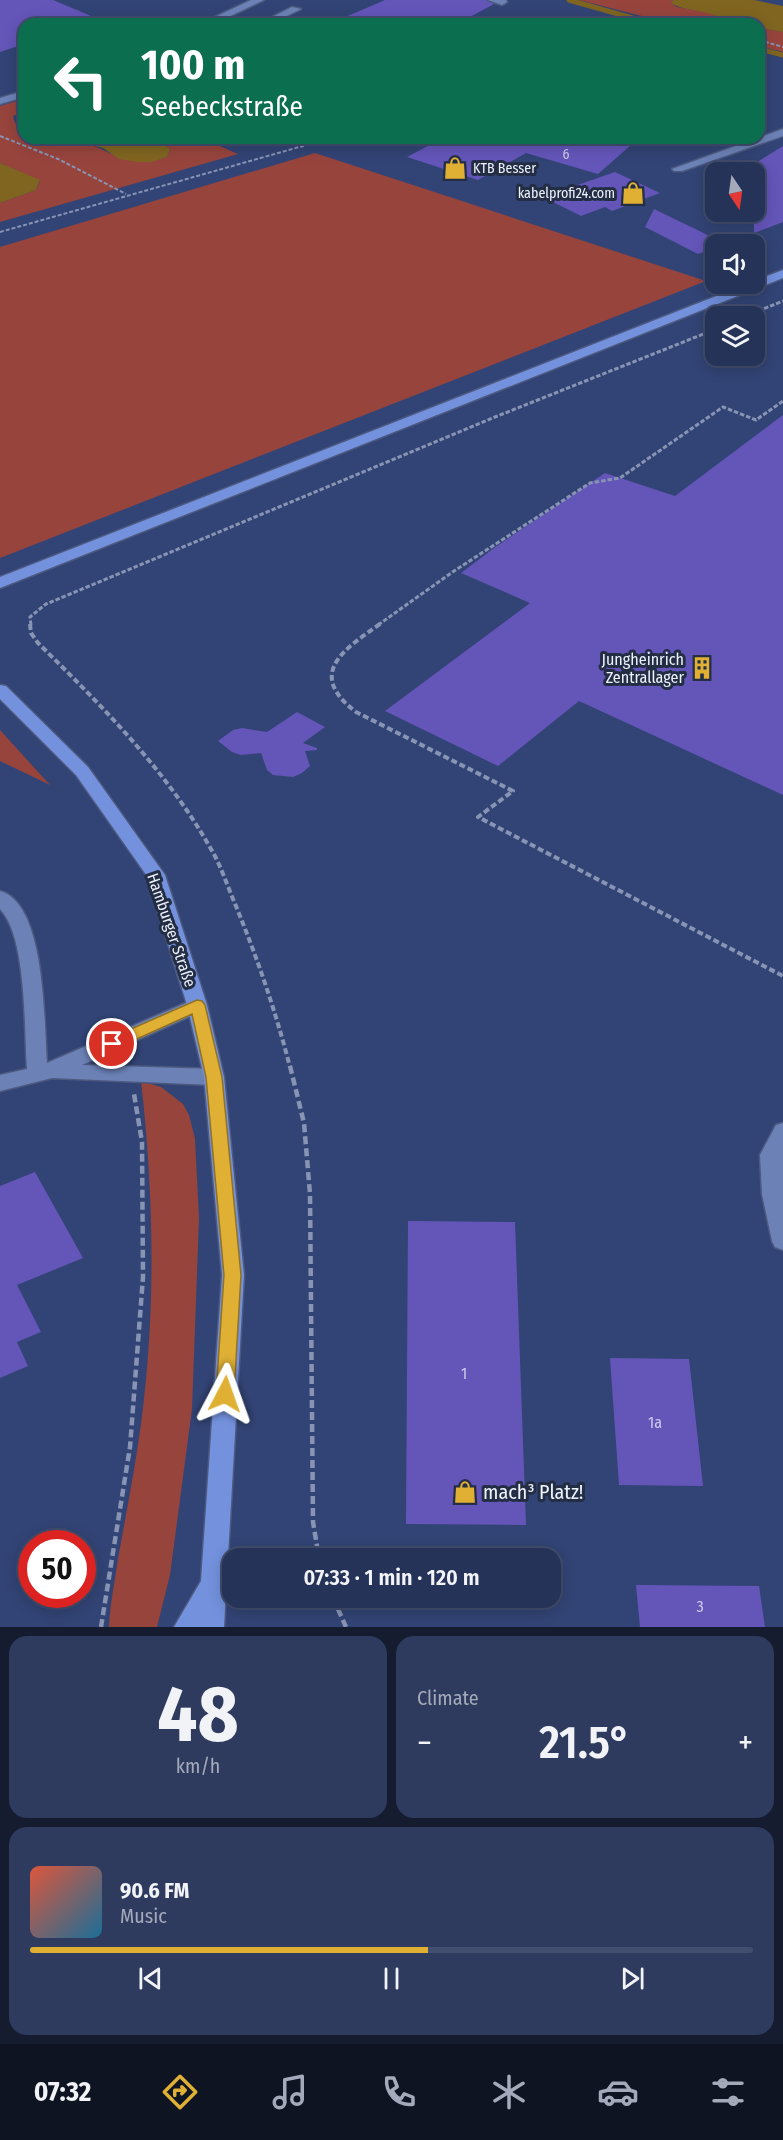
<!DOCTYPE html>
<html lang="en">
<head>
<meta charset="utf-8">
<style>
	:root { --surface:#263358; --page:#2e3b5e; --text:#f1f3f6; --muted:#a4aaba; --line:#424e6e; --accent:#dfb034 }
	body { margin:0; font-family:"Fira Sans Condensed",sans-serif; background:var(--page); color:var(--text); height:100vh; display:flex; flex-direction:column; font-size:22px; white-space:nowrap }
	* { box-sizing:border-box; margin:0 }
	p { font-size:20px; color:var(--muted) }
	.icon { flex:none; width:33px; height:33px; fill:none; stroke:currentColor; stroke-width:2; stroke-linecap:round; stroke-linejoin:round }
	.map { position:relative; height:1627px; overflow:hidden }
	.sheet { display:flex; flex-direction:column; gap:9px; padding:9px; background:#151c30; flex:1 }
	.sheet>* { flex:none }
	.top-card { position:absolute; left:18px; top:18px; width:747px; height:126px; border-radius:18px; box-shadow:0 3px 15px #0003,0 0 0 2px var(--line); background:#0b6e4f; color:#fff; overflow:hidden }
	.needle { width:39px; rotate:167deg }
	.tools { position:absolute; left:705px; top:162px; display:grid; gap:12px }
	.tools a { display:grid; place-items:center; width:60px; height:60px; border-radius:12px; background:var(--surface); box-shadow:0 3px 15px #0003,0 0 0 2px var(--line); font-size:30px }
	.speed { position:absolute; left:18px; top:1530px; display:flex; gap:12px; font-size:30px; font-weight:700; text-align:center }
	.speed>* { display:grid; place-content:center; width:78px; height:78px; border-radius:50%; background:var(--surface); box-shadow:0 3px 15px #0003,0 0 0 2px var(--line); line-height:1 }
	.speed .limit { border:9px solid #d22; background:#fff; color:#111 }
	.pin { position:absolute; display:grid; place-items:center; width:51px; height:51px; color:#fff; margin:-26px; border:3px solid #fff; border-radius:50%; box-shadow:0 2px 6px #0007 }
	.me { position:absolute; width:66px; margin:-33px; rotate:4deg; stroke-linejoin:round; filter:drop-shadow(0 0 4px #0008) }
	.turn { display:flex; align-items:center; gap:21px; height:126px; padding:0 24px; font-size:27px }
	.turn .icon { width:78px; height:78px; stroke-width:2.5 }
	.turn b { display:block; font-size:42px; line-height:51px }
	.big { font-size:45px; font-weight:600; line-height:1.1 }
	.sheet .widget { flex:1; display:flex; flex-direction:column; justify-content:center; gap:9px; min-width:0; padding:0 21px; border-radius:18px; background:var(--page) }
	.sheet .dial { align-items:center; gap:0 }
	.dial b { font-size:78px; line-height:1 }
	.song { display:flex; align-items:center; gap:18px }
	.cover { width:72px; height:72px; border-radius:9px; background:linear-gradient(135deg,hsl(10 70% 55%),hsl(200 70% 35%)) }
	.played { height:6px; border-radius:3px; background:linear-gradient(90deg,var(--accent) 55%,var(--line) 55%) }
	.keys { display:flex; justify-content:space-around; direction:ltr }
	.heat { display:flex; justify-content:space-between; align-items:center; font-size:33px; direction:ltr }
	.sheet .tiles { flex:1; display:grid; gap:9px; grid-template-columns:1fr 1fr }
	.widget:last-child { grid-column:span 2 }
	.trip { position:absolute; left:222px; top:1548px; width:339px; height:60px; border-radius:18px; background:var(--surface); box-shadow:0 3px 15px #0003,0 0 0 2px var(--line); font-weight:600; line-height:60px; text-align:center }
	.tab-bar { display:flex; height:96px; justify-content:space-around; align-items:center; background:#0f1423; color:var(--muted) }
	.tab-bar .icon { width:42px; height:42px }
	.tab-bar .selected { color:var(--accent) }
	.tab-bar b { font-size:27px; color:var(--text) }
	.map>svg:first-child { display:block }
</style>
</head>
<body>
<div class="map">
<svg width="783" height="1627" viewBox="0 0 783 1627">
	<rect width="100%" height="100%" fill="#324475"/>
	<path fill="#97443d" d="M579,0h94l-2,3 6,4 29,5 35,12h-68z
		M759,28l24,4v20l-24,-6z
		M24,99v13l-11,4 2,7 9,3v12c14,0 29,-2 42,0 42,6 56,34 101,19l3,-8 -15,-11h46l37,16 -238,68v-19l36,-13 4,-9 -40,-18v-57z
		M315,153l391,128 -706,277v-311z
		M0,730l50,55 -50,-24z
		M141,1081l20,6 22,17 6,11 6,24 4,79 -7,191 -22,166 -13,52h-48c1,-23 6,-46 9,-68 8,-45 17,-90 23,-135 15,-113 13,-229 0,-343z"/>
	<path fill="#806521" d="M673,0h81l29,6v26l-24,-4v-4c-23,0 -35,-7 -56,-12 -11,-3 -23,-3 -32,-9z
		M66,138h89l15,11 -3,8 -16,5h-14l-18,-3 -16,-11z
		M0,163l40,17 -4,10 -36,13z"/>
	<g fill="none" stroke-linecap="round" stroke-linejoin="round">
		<path stroke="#806521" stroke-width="5" d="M569,0l81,23
			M759,49l24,6"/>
	</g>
	<path fill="#6455b9" d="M0,0h53l57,24h-86v20l-24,8z
		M385,0h101l8,4 -37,20h-128z
		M443,138h196l-41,36 -72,-21 -48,27 -71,-23z
		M783,146v76l-29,11v-69z
		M615,172l45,21 -48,18 -7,-4 -24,9 -38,-19z
		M654,209l72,35h-10v4l-18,6 -53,-27z
		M783,415v380l-204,-94 -81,65 -113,-55 145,-108 -69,-30 33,-25 111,-75 70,23z
		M297,712l28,15 -22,16 14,5v2l-12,1 5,15 -8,7 -9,4 -20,-2 -6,-5 -6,-17 -20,2 -9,-3 -14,-11 15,-11 9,-2 25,4z
		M35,1172l48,86 -66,27 24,47 -24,10 11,24 -28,12v-192z
		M408,1221l107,1 11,303 -120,-1z
		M610,1358l79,1 14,127 -84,-1z
		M636,1585l123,1 6,41h-125z"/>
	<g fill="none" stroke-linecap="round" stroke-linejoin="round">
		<g stroke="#4d5a80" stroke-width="3">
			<path id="minor" d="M251,0h13l-50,24h-14z
				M488,0h18l1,2 -5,3z
				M292,7l9,2 -30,15h-13z
				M24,91v6l-24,7v-6z
				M783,129v7l-101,35h-8l-2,-2z
				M0,891c46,12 44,133 47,172l150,-65 7,2 3,5 -3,5 -122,55 132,4 7,3 3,5 -3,5 -7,3 -162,-7 -52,13v-16l27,-6c-3,-41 0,-132 -27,-160z
				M783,1123v127l-8,-3 -3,-6 -10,-47 -2,-39 16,-30z"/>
		</g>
		<g stroke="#4d5a80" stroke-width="3">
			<path id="major" d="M783,270v8l-783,310v-11l747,-293h7v-3z
				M0,685l6,1 82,81 77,108 42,130 17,72 20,198 -20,352h-50l27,-46 21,-306 -18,-198 -17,-72 -40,-129 -71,-101 -76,-76z"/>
		</g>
		<path stroke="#8894b4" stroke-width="2" stroke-dasharray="4 2" stroke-linecap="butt" d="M672,24h23
			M759,40l24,7
			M0,136l58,23 68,35
			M0,232l331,-94"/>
		<path stroke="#8894b4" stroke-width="3" stroke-dasharray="4.5 2" stroke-linecap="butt" d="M746,316l37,-15
			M31,625l-1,-8 16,-13 449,-187 221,-88
			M378,625l76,-54 136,-88 30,-5 103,-71 33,13 27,-19"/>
		<path stroke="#8894b4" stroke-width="4" stroke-dasharray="6 3" stroke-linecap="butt" d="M30,624l1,9 7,10c64,63 128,127 173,206 9,15 15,33 22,50 23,55 42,110 57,168
			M380,624c-35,25 -75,49 -24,88l157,79 -35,26 305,159"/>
		<path stroke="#8894b4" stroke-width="4.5" stroke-dasharray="8 4" stroke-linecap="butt" d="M290,1066l14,57 6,71 3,328 6,36
			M333,1598l13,29
			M101,1627l29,-180 13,-170 -1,-135 -8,-48"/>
		<use href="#minor" fill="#6c82b7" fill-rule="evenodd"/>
		<use href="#major" fill="#7391dd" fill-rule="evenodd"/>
	</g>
	<path fill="#dfb034" stroke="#917222" stroke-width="1.5" d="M197,1000l5,1 3,4 17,72 19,198 -7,119 -2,5 -7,2 -6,-2 -3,-5 8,-119 -18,-198 -14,-63 -75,34h-11l-2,-4 2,-4z"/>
	<defs>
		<g id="shop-bare" transform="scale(1.8)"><path d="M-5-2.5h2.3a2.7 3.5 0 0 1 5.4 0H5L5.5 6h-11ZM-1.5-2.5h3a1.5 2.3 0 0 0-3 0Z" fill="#dfb034" stroke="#232d43" stroke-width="2.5" paint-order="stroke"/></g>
		<g id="building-bare" transform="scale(1.8)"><path d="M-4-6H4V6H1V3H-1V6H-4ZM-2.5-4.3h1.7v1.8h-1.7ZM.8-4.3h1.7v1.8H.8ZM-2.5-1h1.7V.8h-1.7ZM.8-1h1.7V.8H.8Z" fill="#dfb034" stroke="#232d43" stroke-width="2.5" paint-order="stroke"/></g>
	</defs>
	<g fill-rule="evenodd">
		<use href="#shop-bare" x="455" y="168"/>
		<use href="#shop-bare" x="633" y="193"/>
		<use href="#building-bare" x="702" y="668"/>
		<use href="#shop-bare" x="465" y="1492"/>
	</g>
	<g text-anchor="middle" stroke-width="6" stroke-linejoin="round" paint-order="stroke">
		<g font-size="14" fill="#cbcbed">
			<text x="566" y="159">6</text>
		</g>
		<g font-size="14" fill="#edf2fe" stroke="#232d43" text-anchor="start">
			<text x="473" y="173">KTB Besser</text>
			<text x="615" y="198" text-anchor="end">kabelprofi24.com</text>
		</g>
		<g font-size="16" fill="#edf2fe" stroke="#232d43" text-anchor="end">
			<text x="684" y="665">Jungheinrich<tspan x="684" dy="18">Zentrallager</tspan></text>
		</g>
		<g font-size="16" fill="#edf2fe" stroke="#232d43">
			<text transform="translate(172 930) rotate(71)" y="6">Hamburger Straße</text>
		</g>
		<g font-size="16" fill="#cbcbed">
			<text x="464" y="1379">1</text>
			<text x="655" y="1428">1a</text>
			<text x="700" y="1612">3</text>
		</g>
		<g font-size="20" fill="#edf2fe" stroke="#232d43" text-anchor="start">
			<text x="483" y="1499">mach³ Platz!</text>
		</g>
	</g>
</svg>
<div class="tools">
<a><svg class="needle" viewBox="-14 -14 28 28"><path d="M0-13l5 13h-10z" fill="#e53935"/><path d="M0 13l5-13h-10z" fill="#a4aaba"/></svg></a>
<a><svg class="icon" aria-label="sound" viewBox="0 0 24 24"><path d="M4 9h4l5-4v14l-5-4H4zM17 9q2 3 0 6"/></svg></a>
<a><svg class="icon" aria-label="layers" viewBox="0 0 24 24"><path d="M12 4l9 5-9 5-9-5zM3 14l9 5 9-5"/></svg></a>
</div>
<div class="speed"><div class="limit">50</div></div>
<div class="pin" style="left:112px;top:1044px;background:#d93025"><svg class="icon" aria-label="arrive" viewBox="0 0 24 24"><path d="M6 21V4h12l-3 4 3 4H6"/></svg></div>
<svg class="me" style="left:225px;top:1394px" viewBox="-20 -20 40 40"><path d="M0-17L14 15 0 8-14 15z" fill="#dfb034" stroke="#fff" stroke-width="4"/></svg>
<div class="trip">07:33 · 1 min · 120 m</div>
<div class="top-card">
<div class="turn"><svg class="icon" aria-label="left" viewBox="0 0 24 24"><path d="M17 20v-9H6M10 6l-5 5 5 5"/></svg><div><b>100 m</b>Seebeckstraße</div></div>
</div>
</div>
<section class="sheet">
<div class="tiles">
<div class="widget dial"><b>48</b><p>km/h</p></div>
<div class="widget"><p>Climate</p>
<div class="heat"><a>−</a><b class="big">21.5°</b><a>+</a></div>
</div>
<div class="widget">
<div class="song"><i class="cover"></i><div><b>90.6 FM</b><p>Music</p></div></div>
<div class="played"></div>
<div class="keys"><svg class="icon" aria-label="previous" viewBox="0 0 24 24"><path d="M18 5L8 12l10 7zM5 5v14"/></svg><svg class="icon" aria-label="pause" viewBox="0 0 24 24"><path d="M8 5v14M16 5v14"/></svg><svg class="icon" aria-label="next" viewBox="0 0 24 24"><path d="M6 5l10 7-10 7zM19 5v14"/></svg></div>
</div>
</div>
</section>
<nav class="tab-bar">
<b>07:32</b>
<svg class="icon selected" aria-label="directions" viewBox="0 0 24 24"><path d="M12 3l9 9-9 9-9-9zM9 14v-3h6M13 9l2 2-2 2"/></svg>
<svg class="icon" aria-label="music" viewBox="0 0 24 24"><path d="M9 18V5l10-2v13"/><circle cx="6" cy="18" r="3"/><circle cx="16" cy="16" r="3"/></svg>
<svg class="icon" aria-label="phone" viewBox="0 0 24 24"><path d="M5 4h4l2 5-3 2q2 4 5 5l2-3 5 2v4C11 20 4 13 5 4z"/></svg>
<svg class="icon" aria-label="climate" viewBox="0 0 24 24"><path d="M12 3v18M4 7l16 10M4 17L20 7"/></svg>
<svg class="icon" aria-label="car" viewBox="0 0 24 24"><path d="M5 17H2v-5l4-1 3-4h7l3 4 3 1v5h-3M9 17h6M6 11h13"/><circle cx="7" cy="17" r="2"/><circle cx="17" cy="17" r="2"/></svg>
<svg class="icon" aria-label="filters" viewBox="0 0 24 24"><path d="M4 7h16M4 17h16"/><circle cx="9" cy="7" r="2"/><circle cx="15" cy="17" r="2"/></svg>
</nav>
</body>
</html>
